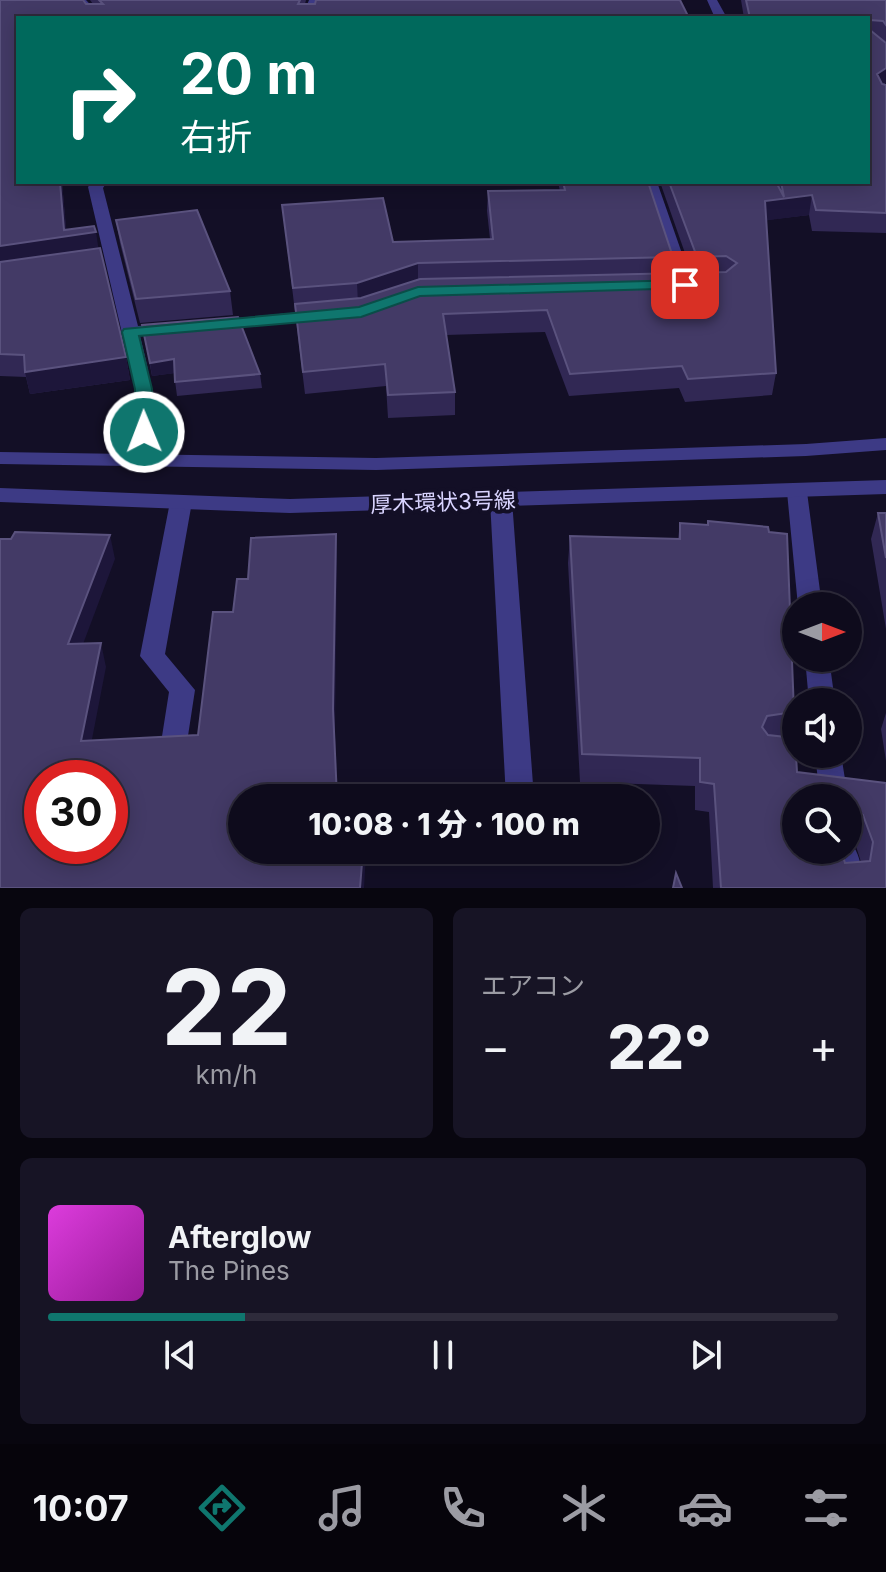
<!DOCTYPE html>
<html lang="ja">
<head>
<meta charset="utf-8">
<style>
	:root { --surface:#0e0b1c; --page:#171425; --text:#f1f3f6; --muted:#9b9ba3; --line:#2e2b3b; --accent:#0f766e }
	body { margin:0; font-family:Inter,"Noto Sans JP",sans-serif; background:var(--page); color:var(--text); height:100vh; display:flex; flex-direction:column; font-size:30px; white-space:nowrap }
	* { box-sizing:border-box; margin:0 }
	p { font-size:26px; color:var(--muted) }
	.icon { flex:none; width:44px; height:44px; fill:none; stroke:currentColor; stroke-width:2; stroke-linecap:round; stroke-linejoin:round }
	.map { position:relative; height:888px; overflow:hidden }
	.sheet { display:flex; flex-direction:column; gap:20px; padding:20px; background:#08060f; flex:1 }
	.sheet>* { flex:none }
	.guide { position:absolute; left:16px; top:16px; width:854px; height:168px; border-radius:0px; box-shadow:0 4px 20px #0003,0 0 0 2px var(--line); background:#00695c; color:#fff; overflow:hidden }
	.needle { width:52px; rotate:90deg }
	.controls { position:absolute; left:782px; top:592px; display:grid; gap:16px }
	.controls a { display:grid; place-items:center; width:80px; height:80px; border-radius:50%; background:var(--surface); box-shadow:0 4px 20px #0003,0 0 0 2px var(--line); font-size:40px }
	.speed { position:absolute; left:24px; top:760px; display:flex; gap:16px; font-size:40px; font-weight:700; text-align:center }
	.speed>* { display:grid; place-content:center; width:104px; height:104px; border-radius:50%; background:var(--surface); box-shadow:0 4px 20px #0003,0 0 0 2px var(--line); line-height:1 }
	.speed .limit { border:12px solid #d22; background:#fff; color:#111 }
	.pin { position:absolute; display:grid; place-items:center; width:68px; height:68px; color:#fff; margin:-34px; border-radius:16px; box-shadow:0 4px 12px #0006 }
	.me { position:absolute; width:88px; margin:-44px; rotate:359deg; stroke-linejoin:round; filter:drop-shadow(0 0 6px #0008) }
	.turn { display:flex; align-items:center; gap:28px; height:168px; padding:0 32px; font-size:36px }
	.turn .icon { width:104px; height:104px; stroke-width:2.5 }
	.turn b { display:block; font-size:56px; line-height:68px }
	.big { font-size:60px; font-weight:800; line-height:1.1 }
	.sheet .tile { flex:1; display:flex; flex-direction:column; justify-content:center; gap:12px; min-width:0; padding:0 28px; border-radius:12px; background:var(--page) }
	.sheet .dial { align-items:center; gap:0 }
	.dial b { font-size:104px; line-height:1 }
	.song { display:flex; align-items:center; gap:24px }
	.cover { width:96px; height:96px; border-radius:12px; background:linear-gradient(135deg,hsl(300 70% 55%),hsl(300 70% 35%)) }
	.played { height:8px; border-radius:4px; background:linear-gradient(90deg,var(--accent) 25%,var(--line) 25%) }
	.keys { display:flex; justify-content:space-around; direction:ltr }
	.heat { display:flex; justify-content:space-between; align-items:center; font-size:44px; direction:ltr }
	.sheet .tiles { flex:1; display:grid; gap:20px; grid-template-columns:1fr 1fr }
	.tile:last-child { grid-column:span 2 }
	.trip { position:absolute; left:228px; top:784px; width:432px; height:80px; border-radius:40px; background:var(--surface); box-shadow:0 4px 20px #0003,0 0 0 2px var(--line); font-weight:800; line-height:80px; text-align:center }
	.tab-bar { display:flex; height:128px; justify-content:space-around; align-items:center; background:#06040b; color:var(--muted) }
	.tab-bar .icon { width:56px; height:56px }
	.tab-bar .selected { color:var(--accent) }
	.tab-bar b { font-size:36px; color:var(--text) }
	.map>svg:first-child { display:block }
</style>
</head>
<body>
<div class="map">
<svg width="886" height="888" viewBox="0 0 886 888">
	<rect width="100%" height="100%" fill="#130f26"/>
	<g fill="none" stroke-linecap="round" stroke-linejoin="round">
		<path fill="#3d3a85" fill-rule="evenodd" d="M707,0h10l10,18h-12z
			M181,495l11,7 -27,152 30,36 -9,59 -4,7 -9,3 -9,-3 -4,-7 9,-57 -29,-36 30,-154z"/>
		<path fill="#3d3a85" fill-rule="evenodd" d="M75,0h11l17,18h-12z
			M309,0h10l-5,18h-12z
			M92,182h15l-4,6 35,138 29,-2 9,5 -9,5 -27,2c12,48 19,79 5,127l-10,6 -10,-6 9,-31 1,-43 -47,-202z
			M643,182h14l36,103 -2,4 -6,1 -8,-5z
			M322,310l6,1 3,4 -3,4 -113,11 -9,-5 9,-5z
			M797,485l10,7 15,114h-24l-11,-114z
			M501,493l11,7 22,298h-28l-16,-298z
			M805,658h24l6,44h-26z
			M815,754h26l7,44h-28z
			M848,840c12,10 17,35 10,48h-20l-10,-38h20z"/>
		<path fill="#3d3a85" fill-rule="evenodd" d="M886,438v12l-80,6 -430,14 -376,-6v-12l376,6 430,-14z
			M886,480v14l-596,19 -290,-11v-14l290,11z"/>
	</g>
	<path fill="#312854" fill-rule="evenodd" d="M0,0l93,4 -3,-4h216l-1,4 375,-4 -662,18v164h44l4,48 33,18 27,109 4,23 -100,14 -4,-17 -26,-1z
		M741,0h145v82l-3,3h3v148l-74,-2 -3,-16 -43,5 10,153 -4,22 -87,7 -6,-14 -110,8 -24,-64 -99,3 9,57v23l-67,3 -2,-32 -81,8 -23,-189 111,37 97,-3 -3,-28 1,-20h72l-2,-9h90l25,75 -2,16h21l-32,-91h208v-164h-124z
		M116,220l114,71 3,24 -93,8 -20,-80z
		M142,325l118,49 2,14 -85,8 -3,-23 -22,3z
		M878,513h8v116l-15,-90z
		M708,521l86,191 -6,25 9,35 89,11v105h-173l-4,-76 -14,-2v-24l-115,-4 -12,-219 2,-27 108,3 2,-16 28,2zM796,798h52v39l7,6 6,19 -16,1z
		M886,713v48l-5,-32z"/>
	<path fill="#1d163a" d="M886,68v14l-13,9 4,-17z
		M60,182h2l5,54 29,-4 3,20 -99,15v-21l64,-16z
		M812,195l-3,20 -47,6 3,-20z
		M418,263v21l-60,20 -1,-21z
		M126,357l4,23 -100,14 -5,-22z
		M174,359l2,14 -24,3 -2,-13z
		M336,534l1,23 -2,177 3,64 -5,-89z
		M110,535l5,24 -41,109 -6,-24z
		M101,643l5,24 -19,98 -6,-24z
		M363,850h3v4l-2,34h-4z"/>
	<path fill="#433a66" stroke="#5a527e" stroke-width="2" fill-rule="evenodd" d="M0,0h83l3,4h17l-4,-4h201l-2,4h17l1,-4h364l9,18h-671v164h42l4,48 30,-4 2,6 -96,14z
		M746,0h140v25l-3,-4 -13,-1v10l16,13v25l-9,6 5,10 4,1v128l-70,-3 -4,-15 -47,6 11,172 -88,6 -6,-13 -112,8 -23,-64 -104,4 12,78 -67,3 -3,-31 -82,8 -8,-68 66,-6 59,-19 306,-7 11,-9 -11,-7 -29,1 -28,-75h107l8,15 -3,-15h87v-164h-118z
		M563,182h85l25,75 -255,6 -61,20 -64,5 -11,-83 101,-7 10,44 100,-3 -5,-48 77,-1z
		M197,210l33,81 -94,8 -20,-79z
		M100,248l26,109 -101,15 -1,-17 -24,-1v-92z
		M238,317l22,57 -85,8 -1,-23 -24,4 -8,-38z
		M878,513h8v45z
		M708,521l60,6 1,5 18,2 7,178 -27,4 -5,11 6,8 27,3 2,34 89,11v105h-165l-7,-104 -14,-2v-24l-118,-4 -12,-218 110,3v-16l28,2zM796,798h52v22l5,-1 3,-10 7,6 10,27 -3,19 -25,2 -4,-13h-45z
		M15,532l95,3 -42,109 33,-1 -20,98 117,-6 15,-123h20l4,-33h11l3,-41 85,-4 -3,175 4,89h-95v52h121l-3,38h-360v-349h11zM42,778h68v68h-68z
		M676,873l6,15h-9z"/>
	<path fill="#0f766e" stroke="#0a4d48" stroke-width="2" d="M685,280l8,5 -3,3 -270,8 -59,21 -222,19 13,53 1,43 -9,5 -9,-5v-43l-13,-57 2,-3 235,-22 59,-20z"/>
	<g text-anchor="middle" stroke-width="8" stroke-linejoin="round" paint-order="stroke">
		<g font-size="22" fill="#d9d4ff" stroke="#130f26">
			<text transform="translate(443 502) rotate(-2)" y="8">厚木環状3号線</text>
		</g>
	</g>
</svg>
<div class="controls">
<a><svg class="needle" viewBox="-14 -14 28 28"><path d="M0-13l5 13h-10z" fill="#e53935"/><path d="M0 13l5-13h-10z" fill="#9b9ba3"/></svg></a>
<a><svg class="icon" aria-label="sound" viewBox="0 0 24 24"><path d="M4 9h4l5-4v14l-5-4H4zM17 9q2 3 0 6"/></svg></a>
<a><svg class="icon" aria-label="search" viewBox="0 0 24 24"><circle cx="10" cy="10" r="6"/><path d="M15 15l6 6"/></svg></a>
</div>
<div class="speed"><div class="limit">30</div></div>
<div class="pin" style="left:685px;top:285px;background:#d93025"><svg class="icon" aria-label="arrive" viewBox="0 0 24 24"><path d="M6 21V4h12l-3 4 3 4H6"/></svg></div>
<svg class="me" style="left:144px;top:432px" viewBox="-20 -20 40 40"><circle r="17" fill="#0f766e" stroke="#fff" stroke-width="3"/><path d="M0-11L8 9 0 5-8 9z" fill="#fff"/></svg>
<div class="trip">10:08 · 1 分 · 100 m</div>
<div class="guide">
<div class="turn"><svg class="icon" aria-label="right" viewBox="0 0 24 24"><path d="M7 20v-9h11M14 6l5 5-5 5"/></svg><div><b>20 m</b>右折</div></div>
</div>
</div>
<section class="sheet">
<div class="tiles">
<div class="tile dial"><b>22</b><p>km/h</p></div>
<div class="tile"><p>エアコン</p>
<div class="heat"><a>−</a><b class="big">22°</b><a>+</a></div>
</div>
<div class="tile">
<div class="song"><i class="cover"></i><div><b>Afterglow</b><p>The Pines</p></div></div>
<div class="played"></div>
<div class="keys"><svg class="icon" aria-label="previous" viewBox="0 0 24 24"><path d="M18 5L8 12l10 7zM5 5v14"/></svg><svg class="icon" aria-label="pause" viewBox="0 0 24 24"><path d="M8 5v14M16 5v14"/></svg><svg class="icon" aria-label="next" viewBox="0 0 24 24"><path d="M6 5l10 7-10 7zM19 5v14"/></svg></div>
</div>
</div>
</section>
<nav class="tab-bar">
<b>10:07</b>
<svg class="icon selected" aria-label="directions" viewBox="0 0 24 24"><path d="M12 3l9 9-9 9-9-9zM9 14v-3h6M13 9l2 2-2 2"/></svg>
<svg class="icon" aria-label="music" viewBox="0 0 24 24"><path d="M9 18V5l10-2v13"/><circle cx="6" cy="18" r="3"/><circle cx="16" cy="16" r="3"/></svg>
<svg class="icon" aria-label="phone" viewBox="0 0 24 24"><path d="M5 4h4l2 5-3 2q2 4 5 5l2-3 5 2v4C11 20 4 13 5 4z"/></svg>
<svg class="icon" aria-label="climate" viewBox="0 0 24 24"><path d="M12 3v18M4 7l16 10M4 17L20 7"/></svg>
<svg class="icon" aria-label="car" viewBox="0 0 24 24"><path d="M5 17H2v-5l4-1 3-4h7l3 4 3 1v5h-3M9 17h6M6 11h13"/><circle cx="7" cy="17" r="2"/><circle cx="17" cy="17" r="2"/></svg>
<svg class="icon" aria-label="filters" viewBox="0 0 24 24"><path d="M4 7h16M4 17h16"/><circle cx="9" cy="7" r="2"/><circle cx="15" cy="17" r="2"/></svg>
</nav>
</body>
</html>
